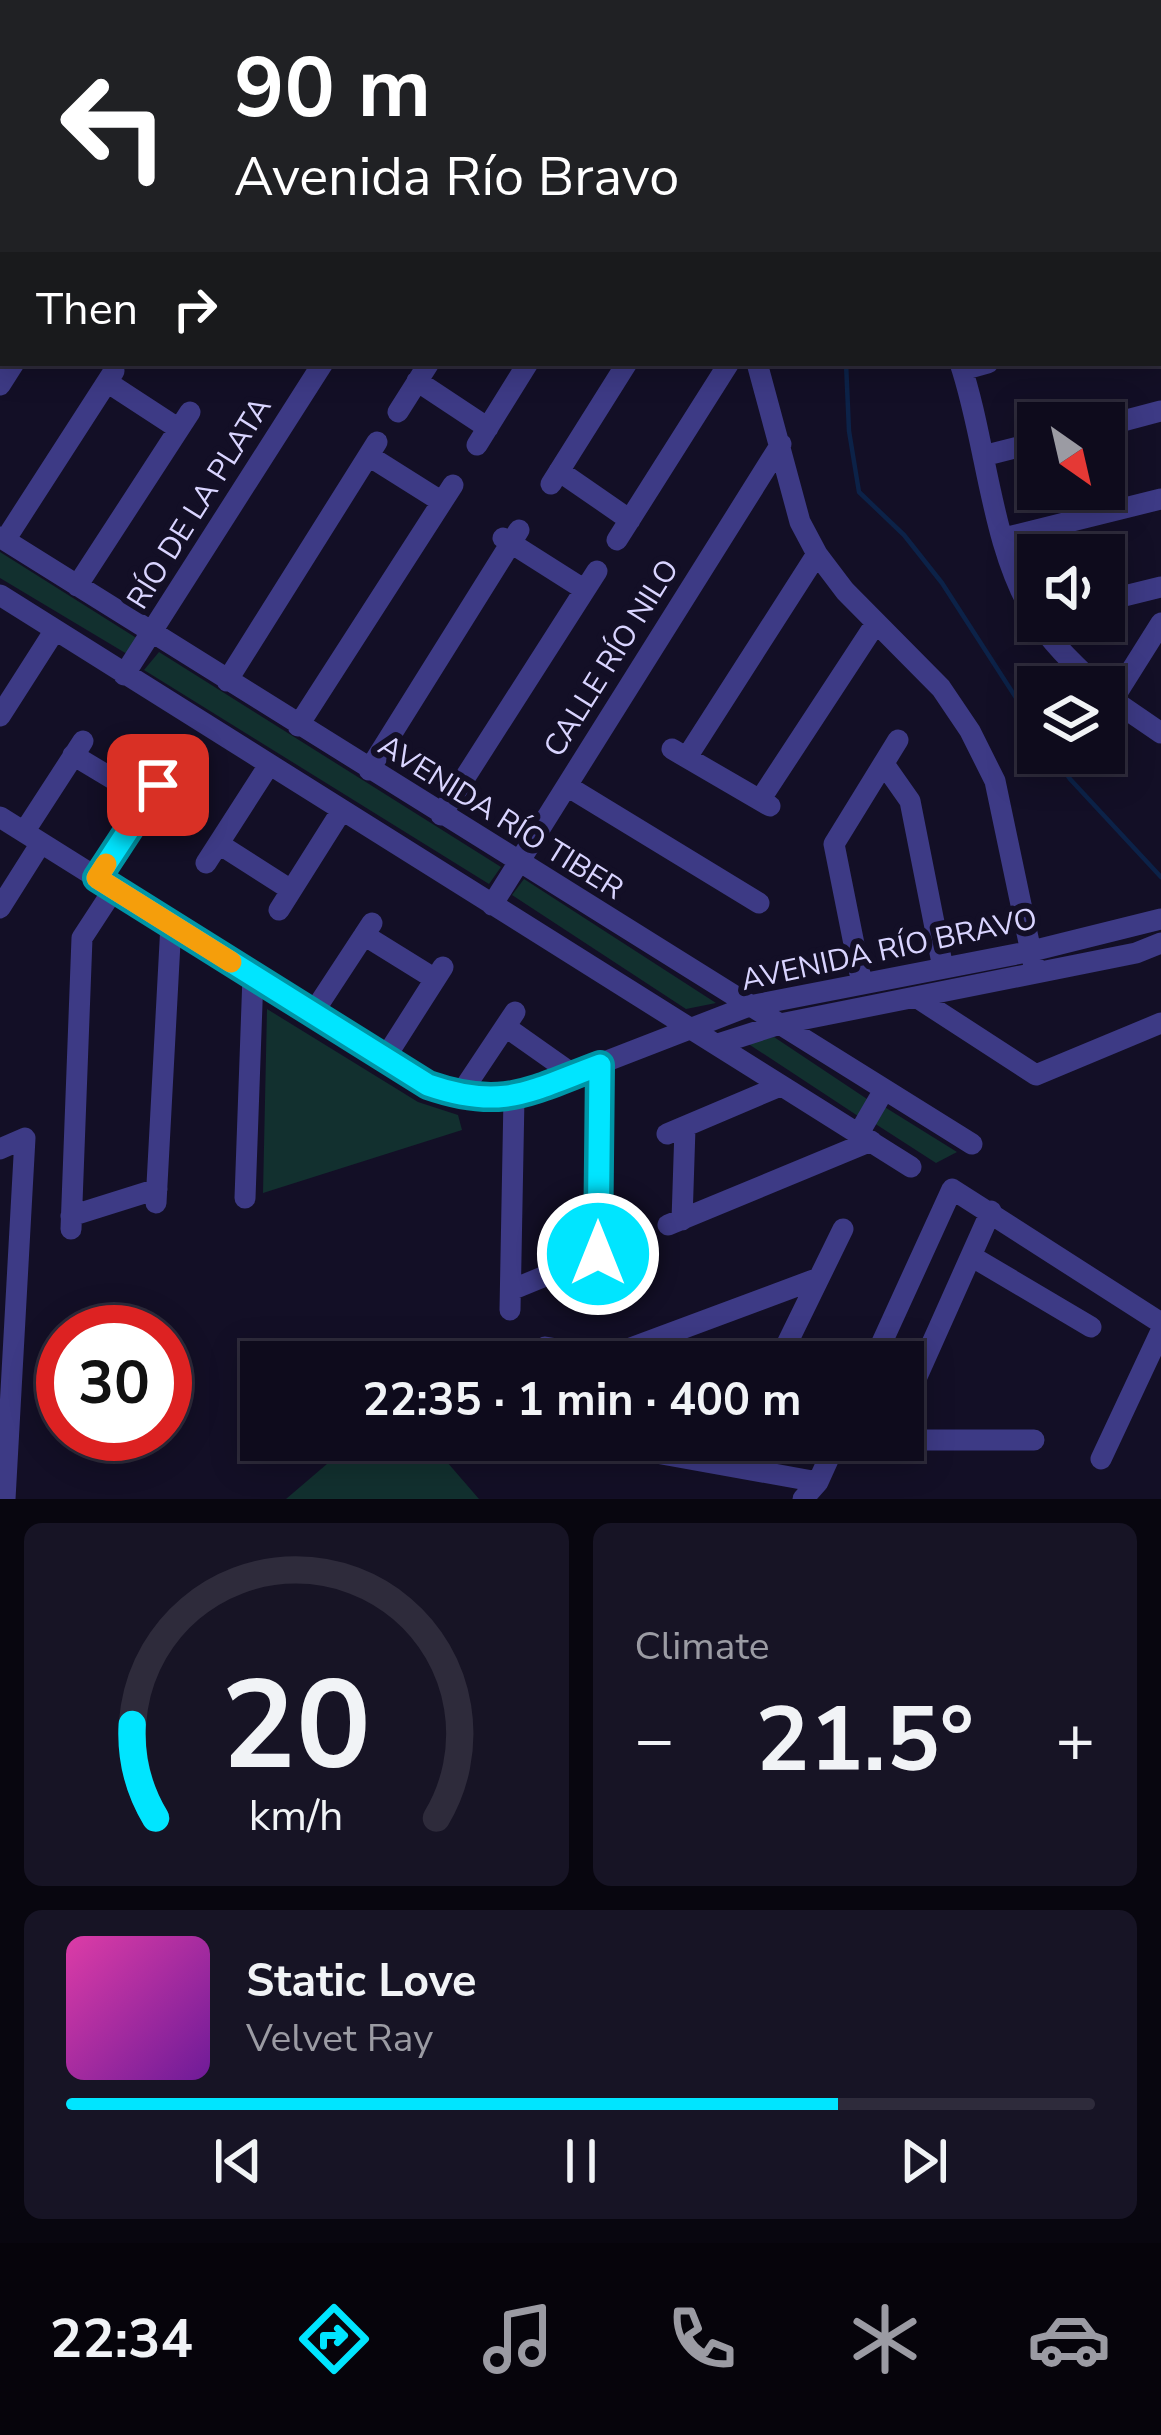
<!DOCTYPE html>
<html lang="en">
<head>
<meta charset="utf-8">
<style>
	:root { --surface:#0e0b1c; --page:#171425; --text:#f1f3f6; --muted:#9b9ba3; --line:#2e2b3b; --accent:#00e5ff }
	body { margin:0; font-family:"Nunito Sans",sans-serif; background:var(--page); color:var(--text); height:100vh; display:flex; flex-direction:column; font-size:45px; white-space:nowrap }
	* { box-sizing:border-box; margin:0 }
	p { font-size:39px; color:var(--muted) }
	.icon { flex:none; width:66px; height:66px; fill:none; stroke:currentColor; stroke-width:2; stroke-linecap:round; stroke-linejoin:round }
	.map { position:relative; height:1499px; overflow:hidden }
	.drawer { display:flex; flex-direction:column; gap:24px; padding:24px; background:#08060f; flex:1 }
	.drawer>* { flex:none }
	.hud { position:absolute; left:0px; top:0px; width:1161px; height:366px; box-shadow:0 6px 30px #0003,0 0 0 3px var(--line); background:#202124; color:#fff; overflow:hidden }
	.needle { width:78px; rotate:146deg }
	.controls { position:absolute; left:1017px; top:402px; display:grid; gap:24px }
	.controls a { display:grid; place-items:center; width:108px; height:108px; border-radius:0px; background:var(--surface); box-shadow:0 6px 30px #0003,0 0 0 3px var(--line); font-size:60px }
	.speed { position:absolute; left:36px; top:1305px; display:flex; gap:24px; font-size:60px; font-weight:700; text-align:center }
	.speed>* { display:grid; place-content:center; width:156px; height:156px; border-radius:50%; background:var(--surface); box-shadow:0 6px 30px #0003,0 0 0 3px var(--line); line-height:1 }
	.speed .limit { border:18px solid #d22; background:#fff; color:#111 }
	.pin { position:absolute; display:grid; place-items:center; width:102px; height:102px; color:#fff; margin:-51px; border-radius:24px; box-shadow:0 6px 18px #0006 }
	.me { position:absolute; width:132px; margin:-66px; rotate:0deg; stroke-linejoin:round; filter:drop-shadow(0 0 9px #0008) }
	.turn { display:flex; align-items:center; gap:42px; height:252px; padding:0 36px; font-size:54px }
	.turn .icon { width:156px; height:156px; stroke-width:2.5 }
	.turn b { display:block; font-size:84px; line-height:102px }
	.then { display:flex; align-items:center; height:114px; padding:0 36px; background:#0003; gap:24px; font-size:45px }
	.big { font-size:90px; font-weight:700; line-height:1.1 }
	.drawer .widget { flex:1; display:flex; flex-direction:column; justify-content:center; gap:18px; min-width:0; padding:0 42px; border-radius:18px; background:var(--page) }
	.drawer .dial { align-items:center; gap:0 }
	.dial svg { height:312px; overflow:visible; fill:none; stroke:var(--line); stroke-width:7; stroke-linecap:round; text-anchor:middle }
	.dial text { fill:var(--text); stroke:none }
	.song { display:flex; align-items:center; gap:36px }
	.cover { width:144px; height:144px; border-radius:18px; background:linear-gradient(135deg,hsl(320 70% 55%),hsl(280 70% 35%)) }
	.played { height:12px; border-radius:6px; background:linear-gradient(90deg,var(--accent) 75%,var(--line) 75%) }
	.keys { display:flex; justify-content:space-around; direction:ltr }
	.heat { display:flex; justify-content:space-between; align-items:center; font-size:66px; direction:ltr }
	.drawer .tiles { flex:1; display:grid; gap:24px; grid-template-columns:1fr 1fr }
	.widget:last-child { grid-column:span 2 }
	.trip { position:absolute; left:240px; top:1341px; width:684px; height:120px; border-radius:0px; background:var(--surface); box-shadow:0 6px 30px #0003,0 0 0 3px var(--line); font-weight:700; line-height:120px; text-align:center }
	.tabs { display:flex; height:192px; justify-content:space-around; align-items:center; background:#06040b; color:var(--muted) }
	.tabs .icon { width:84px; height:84px }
	.tabs .on { color:var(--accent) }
	.tabs b { font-size:54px; color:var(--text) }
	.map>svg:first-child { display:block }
</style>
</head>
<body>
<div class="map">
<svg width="1161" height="1499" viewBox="0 0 1161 1499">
	<rect width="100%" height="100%" fill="#130f26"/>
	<path fill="#12302f" d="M0,552l138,87 -11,15 -127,-76z
		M159,652l342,215 -12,17 -345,-214z
		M524,879l192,124 -30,6 -174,-114z
		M267,1009l151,93 40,13 4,15 -199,63z
		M774,1037l96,64 -12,15 -111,-73z
		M883,1106l74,46 -21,11 -62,-40z
		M355,1440h73l51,59h-193z"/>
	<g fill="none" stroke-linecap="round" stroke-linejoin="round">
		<path stroke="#0c2248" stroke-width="4.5" d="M123,0l6,3
			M11,3l5,-3
			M0,10l3,-2
			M846,363l3,68 10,61 45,43 38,48 96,149
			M1052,753l18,26 91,98"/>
		<path stroke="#3d3a85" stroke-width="21" d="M218,0l5,3
			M925,0l4,3
			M340,3l1,-3
			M441,3l2,-3
			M542,3l2,-3
			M646,3l1,-3
			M746,3l2,-3
			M847,3l2,-3
			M1047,3l2,-3
			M1155,3l2,-3
			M1158,51l3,-1
			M0,123l3,-1
			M0,262l3,1
			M1158,320l3,-1
			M757,363l43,159 17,32 28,37 96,97 29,43 25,50 40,190
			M960,363c27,79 30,182 75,254 16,26 40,48 63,70
			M963,370l25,-7
			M417,381l71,47
			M107,382l72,47
			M0,385l14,-22
			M398,412l31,-49
			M1104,426l57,-15
			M477,445l51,-82
			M369,456l73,46
			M983,456l55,-14
			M559,471l71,49
			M551,484l76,-121
			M0,537l972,607
			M503,538l82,52
			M1004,538l157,-39
			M5,540l109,-169
			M617,540l112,-177
			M77,586l113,-174
			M0,595l911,572
			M1104,601l57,-14
			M124,675l199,-312
			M227,681l150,-239
			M1104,694l57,39
			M1112,701l49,-78
			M0,716l55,-86
			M298,726l155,-241
			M672,749l98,57
			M73,755l75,45
			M687,757l130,-203
			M884,764l26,37 33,167
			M369,770l150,-240
			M567,786l192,117
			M760,800l116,-177
			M441,815l156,-244
			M0,817l428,268 49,15 37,-3 235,-91 283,-55 129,-32
			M24,832l59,-91
			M219,844l72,46
			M206,863l63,-98
			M97,878l61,-93
			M492,905l289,-461
			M0,908l41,-65
			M279,910l63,-100
			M364,935l71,44
			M862,984l-28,-140 64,-104
			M916,997l120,78 125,-52
			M313,1013l59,-90
			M506,1027l68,48
			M718,1044l62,-20 356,-71 25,-10
			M385,1058l58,-91
			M459,1096l56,-84
			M859,1133l25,-43
			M667,1134l113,-48
			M0,1149l25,-11 -20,361
			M245,1198l8,-222
			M156,1203l15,-279
			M71,1216l86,-27
			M682,1220l3,-92
			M668,1225l203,-84
			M71,1229l11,-291 32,-49
			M971,1256l120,71
			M511,1290l88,-36 1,-189
			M510,1310l4,-213
			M545,1347l92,15
			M609,1356l207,-77
			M778,1362l65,-133
			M873,1362l79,-173 209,134
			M903,1408l88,-197
			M584,1440l234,42
			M889,1440h145
			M1101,1459l60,-128
			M803,1499l15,-17 19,-42"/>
	</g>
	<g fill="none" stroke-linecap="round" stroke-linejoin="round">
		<g stroke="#0095a6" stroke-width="30">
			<path id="route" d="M158,785l-61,93 331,207c75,26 102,6 172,-20l-2,189"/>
		</g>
		<use href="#route" stroke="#00e5ff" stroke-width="21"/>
		<path stroke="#f59e0b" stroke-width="21" d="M106,864l-9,14 134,84"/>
	</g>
	<g text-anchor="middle" stroke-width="12" stroke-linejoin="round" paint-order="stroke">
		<g font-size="30" fill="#d9d4ff" stroke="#130f26">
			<text transform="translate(199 503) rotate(-58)" y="10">RÍO DE LA PLATA</text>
			<text transform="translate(611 658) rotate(-58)" y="10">CALLE RÍO NILO</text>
			<text transform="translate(501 817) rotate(32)" y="10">AVENIDA RÍO TIBER</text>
			<text transform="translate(889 949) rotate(-12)" y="10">AVENIDA RÍO BRAVO</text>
		</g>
	</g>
</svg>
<div class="controls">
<a><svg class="needle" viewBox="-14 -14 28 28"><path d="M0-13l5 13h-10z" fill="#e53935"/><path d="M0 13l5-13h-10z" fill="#9b9ba3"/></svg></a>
<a><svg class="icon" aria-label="sound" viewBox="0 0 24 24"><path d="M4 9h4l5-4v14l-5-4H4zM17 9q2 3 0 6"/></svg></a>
<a><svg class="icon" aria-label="layers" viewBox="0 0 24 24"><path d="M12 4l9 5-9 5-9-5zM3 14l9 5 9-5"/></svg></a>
</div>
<div class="speed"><div class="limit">30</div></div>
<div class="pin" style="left:158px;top:785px;background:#d93025"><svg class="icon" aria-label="arrive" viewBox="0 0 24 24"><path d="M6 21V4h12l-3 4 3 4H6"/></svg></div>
<svg class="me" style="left:598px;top:1254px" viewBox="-20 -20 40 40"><circle r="17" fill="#00e5ff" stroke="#fff" stroke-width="3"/><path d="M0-11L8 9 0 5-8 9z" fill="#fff"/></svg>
<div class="trip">22:35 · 1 min · 400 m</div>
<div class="hud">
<div class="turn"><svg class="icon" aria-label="left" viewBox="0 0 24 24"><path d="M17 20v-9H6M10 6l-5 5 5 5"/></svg><div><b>90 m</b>Avenida Río Bravo</div></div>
<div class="then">Then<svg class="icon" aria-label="right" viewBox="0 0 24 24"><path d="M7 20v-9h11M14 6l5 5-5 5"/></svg></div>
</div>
</div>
<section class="drawer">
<div class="tiles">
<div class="widget dial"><svg viewBox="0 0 100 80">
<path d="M14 69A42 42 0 1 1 86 69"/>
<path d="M14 69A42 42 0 0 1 8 45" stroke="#00e5ff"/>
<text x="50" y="56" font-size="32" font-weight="700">20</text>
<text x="50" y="72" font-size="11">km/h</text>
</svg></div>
<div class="widget"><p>Climate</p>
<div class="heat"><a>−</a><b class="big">21.5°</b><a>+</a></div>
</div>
<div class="widget">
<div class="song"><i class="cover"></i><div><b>Static Love</b><p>Velvet Ray</p></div></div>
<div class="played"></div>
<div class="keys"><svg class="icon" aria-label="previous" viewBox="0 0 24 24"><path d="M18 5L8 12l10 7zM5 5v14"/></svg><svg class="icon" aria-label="pause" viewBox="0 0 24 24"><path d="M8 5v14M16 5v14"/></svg><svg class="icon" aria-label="next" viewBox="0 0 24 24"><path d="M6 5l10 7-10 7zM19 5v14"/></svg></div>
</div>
</div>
</section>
<nav class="tabs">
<b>22:34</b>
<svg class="icon on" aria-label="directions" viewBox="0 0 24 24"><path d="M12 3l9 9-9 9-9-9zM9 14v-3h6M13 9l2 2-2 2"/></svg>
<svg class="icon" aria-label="music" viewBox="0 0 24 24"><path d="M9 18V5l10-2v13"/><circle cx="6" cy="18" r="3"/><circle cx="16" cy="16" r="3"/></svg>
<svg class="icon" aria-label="phone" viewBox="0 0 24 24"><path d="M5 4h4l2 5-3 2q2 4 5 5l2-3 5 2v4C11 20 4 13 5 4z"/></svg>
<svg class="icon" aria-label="climate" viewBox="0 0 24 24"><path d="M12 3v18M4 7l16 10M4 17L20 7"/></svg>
<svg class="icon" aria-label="car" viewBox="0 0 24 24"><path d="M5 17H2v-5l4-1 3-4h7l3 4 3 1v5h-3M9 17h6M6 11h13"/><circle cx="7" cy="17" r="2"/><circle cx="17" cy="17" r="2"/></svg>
</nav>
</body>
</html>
